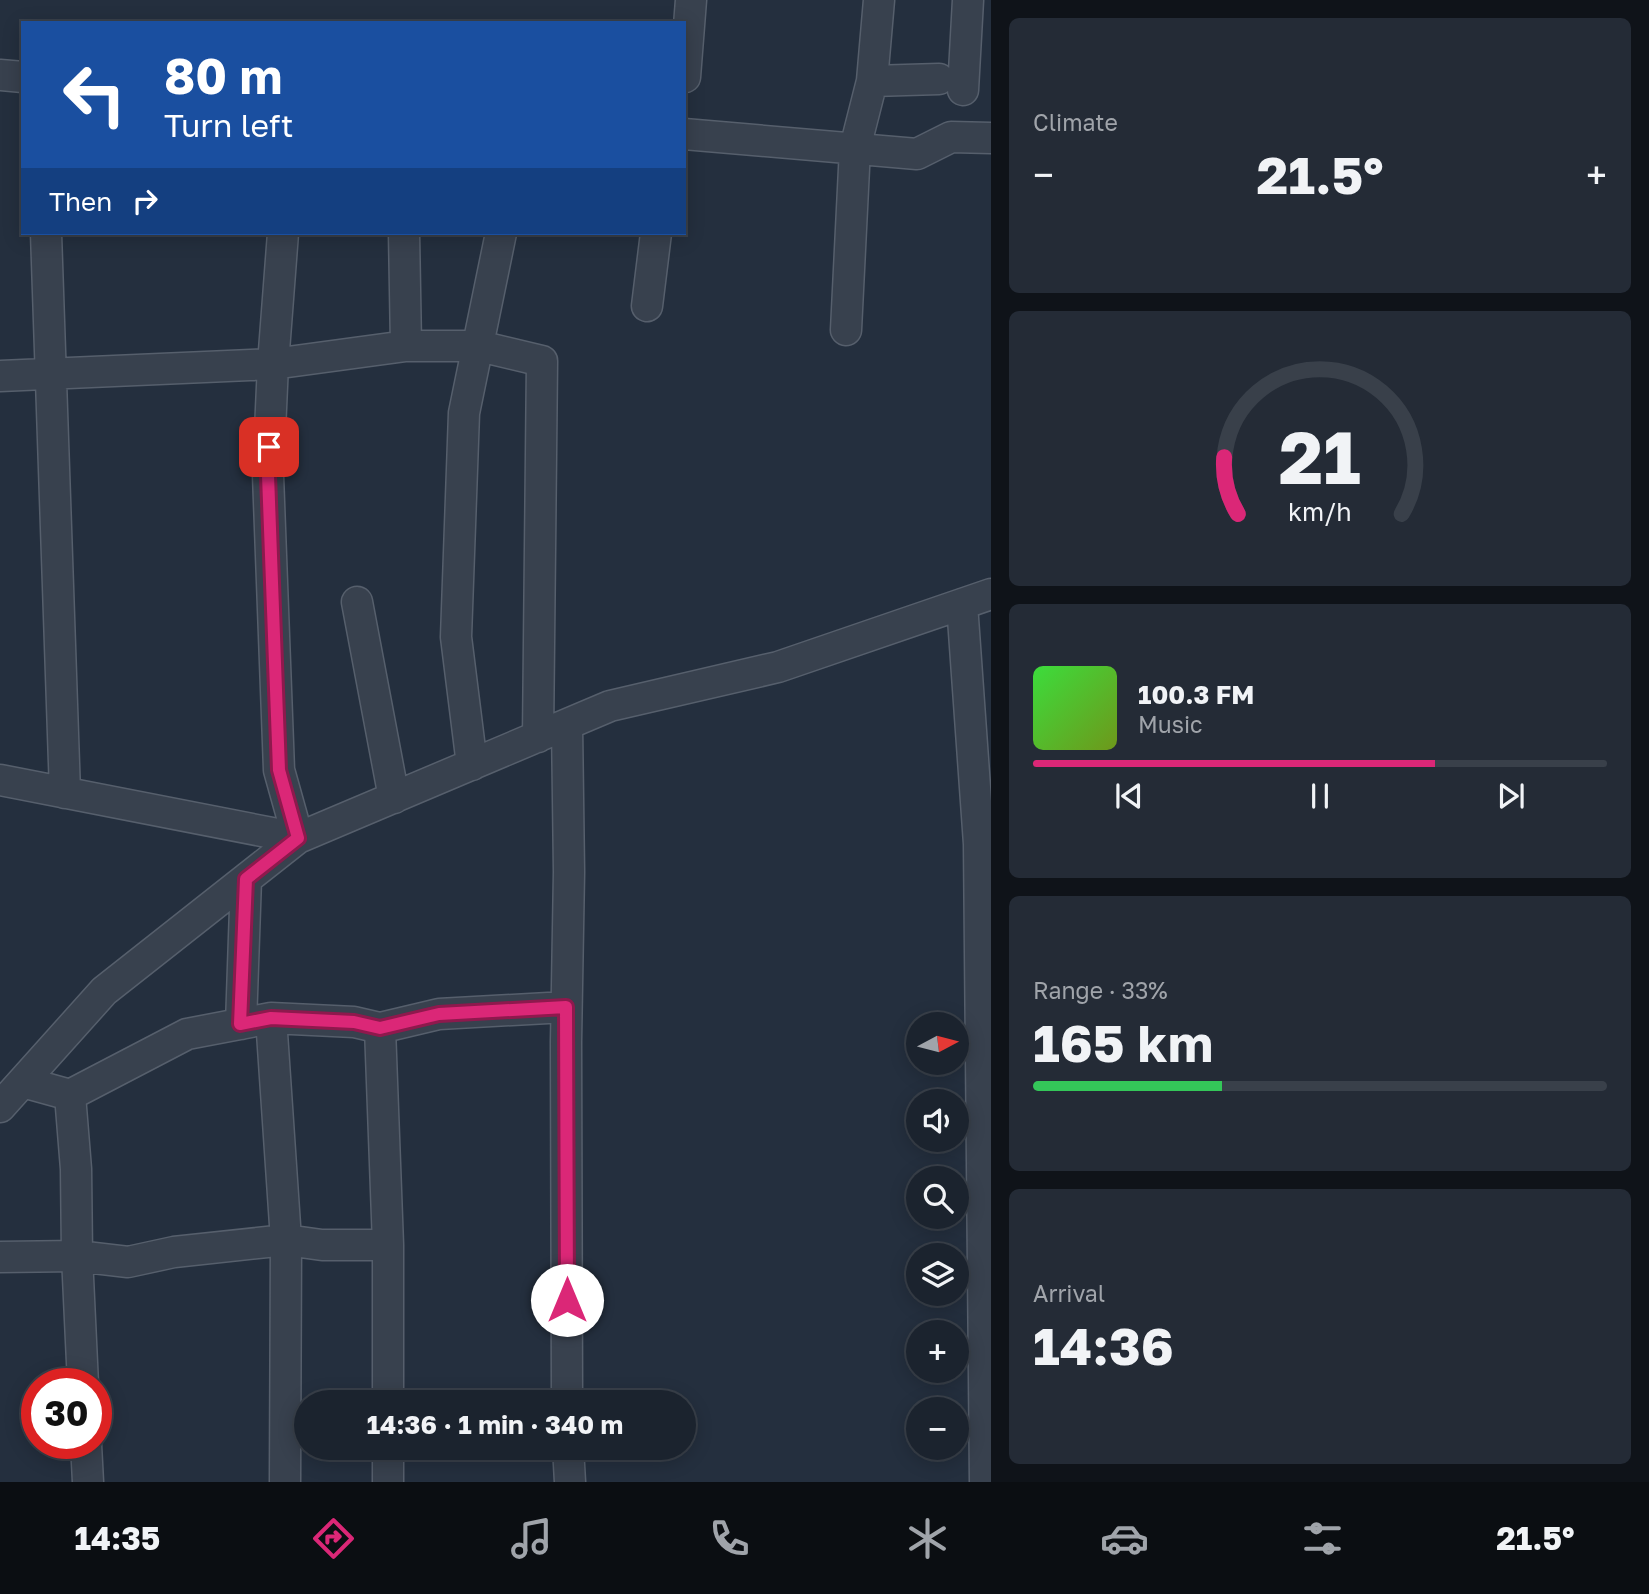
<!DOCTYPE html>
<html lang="en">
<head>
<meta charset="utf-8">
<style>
	:root { --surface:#1b232e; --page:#242b36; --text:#f1f3f6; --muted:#a0a4aa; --line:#39404a; --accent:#db2777 }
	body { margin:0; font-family:"Golos Text",sans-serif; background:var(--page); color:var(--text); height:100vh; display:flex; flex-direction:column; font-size:26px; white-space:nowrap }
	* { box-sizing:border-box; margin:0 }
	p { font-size:23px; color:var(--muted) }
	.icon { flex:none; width:38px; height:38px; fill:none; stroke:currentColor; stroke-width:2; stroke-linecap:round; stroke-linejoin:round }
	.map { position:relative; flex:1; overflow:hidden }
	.sheet { display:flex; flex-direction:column; gap:18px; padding:18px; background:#0f1319; width:658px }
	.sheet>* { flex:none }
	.top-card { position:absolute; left:21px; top:21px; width:665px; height:214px; border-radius:0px; box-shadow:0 4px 18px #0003,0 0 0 2px var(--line); background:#1a4fa0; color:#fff; overflow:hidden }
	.needle { width:46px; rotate:83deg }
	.controls { position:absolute; left:906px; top:1012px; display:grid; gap:14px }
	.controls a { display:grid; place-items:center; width:63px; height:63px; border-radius:50%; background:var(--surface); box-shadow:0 4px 18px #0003,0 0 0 2px var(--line); font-size:35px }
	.speed { position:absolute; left:21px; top:1368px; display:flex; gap:14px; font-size:35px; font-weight:700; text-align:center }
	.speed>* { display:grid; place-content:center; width:91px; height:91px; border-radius:50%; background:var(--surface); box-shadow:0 4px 18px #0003,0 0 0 2px var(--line); line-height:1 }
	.speed .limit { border:10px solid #d22; background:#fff; color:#111 }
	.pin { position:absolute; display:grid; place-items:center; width:60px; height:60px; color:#fff; margin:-30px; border-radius:14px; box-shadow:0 4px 10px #0006 }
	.me { position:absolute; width:77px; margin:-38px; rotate:0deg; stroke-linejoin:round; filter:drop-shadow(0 0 5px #0008) }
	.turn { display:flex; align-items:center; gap:24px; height:147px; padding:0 28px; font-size:32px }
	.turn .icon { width:91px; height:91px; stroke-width:2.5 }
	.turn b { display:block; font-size:49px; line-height:60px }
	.then { display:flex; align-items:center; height:66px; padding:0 28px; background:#0003; gap:14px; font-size:26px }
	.big { font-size:52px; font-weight:700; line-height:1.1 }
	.sheet .card { flex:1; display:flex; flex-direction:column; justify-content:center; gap:10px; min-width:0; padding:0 24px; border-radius:10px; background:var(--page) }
	.sheet .dial { align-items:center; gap:0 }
	.dial svg { height:182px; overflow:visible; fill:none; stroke:var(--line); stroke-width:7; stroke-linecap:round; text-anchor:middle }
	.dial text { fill:var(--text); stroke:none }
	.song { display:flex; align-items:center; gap:21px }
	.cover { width:84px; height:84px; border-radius:10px; background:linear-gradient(135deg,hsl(120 70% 55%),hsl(80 70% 35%)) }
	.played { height:7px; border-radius:4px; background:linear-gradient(90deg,var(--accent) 70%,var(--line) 70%) }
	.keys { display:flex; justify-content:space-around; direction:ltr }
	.heat { display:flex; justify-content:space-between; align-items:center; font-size:38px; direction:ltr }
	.charge { height:10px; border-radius:5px; background:linear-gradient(90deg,#34c759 33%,var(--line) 0) }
	.trip { position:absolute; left:294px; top:1390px; width:402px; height:70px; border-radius:35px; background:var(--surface); box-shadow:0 4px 18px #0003,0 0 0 2px var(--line); font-weight:700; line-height:70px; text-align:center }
	.dock { display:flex; height:112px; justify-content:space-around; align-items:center; background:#0b0e12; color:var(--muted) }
	.dock .icon { width:49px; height:49px }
	.dock .selected { color:var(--accent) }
	.dock b { font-size:32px; color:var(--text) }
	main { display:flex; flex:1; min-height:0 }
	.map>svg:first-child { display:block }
</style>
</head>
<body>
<main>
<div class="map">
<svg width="991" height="1482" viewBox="0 0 991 1482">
	<rect width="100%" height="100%" fill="#242f3e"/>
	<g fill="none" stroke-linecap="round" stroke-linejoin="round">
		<g stroke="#565f6c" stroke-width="33">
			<path id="minor" d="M0,75l23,2
				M685,77l6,-77
				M872,81l7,-81
				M963,90l5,-90
				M684,134l233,20 34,-17 40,1
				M46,233l19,560
				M404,233l2,113
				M647,306l9,-73
				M846,330l9,-182 17,-67 67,-2
				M0,376l273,-12 133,-18h73l63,15 -4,376
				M357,602l37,196
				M962,604l17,240 6,638
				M472,765l-16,-128 8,-224 37,-180
				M0,780l298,58 -19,-68 -11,-295 5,-111 10,-131
				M271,1018l83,4 26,6 59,-14 127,-7
				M241,1024l5,-145
				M380,1028l8,217v157
				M23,1082l47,13 6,74 1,87 6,128
				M70,1095l117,-61 84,-16 15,222 36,5h66
				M0,1107l104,-116 194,-153 312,-132 168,-39 213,-73
				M0,1257l77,-1 51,6 46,-10 112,-12 -1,242
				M567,1402l-1,-360 3,-170 -2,-147
				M86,1444l2,38
				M568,1447l2,35
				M388,1482v-35"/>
		</g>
		<use href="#minor" stroke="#38414e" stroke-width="30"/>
	</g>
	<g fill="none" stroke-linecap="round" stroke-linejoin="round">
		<g stroke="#8e194d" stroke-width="18">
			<path id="route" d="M269,447l-1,28 11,295 19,68 -52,41 -6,145 31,-6 83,4 26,6 59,-14 127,-7 1,293"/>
		</g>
		<use href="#route" stroke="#db2777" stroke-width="12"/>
	</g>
</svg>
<div class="controls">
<a><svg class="needle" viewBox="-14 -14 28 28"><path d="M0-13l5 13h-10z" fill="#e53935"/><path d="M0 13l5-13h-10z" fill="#a0a4aa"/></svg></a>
<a><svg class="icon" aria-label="sound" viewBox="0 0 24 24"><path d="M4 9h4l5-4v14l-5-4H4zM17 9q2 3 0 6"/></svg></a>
<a><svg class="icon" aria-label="search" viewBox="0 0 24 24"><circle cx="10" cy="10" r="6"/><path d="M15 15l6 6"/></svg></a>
<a><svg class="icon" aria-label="layers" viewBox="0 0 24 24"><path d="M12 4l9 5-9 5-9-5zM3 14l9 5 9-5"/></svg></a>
<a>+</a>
<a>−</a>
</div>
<div class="speed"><div class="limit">30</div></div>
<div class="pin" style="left:269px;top:447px;background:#d93025"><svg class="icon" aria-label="arrive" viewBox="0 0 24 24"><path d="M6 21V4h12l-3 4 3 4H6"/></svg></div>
<svg class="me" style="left:567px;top:1300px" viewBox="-20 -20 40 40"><circle r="19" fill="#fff"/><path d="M0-13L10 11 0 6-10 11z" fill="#db2777"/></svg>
<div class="trip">14:36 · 1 min · 340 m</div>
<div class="top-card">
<div class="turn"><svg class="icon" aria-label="left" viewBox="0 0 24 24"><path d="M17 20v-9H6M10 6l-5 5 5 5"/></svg><div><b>80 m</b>Turn left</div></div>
<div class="then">Then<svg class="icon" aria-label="right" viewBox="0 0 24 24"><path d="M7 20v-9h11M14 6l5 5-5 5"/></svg></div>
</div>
</div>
<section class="sheet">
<div class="card"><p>Climate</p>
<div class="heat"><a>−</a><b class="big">21.5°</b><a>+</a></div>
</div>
<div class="card dial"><svg viewBox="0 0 100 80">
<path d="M14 69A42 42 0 1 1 86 69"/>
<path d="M14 69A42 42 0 0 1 8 44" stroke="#db2777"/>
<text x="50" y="56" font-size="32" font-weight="700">21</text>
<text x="50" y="72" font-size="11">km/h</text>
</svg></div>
<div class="card">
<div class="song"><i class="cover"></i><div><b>100.3 FM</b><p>Music</p></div></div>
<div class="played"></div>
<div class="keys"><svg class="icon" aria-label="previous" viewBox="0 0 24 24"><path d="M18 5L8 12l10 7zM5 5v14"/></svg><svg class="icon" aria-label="pause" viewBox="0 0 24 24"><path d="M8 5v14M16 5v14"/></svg><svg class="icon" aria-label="next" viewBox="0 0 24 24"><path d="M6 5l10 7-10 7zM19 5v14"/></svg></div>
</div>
<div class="card"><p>Range · 33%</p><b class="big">165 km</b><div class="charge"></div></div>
<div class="card"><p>Arrival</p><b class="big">14:36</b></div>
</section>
</main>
<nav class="dock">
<b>14:35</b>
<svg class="icon selected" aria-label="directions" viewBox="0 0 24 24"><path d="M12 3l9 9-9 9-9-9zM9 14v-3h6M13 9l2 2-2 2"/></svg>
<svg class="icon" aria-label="music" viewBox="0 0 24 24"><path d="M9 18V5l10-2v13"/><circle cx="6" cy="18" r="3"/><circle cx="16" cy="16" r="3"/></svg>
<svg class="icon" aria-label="phone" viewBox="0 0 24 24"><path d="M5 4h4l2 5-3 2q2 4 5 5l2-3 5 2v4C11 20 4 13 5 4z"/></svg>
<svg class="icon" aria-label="climate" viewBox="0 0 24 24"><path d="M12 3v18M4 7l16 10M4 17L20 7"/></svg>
<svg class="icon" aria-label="car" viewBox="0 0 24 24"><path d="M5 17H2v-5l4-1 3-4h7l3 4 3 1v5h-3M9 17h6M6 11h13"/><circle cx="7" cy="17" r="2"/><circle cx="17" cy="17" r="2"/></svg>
<svg class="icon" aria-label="filters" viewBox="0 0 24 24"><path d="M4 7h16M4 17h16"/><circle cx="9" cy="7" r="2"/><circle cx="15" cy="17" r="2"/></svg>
<b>21.5°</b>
</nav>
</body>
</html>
